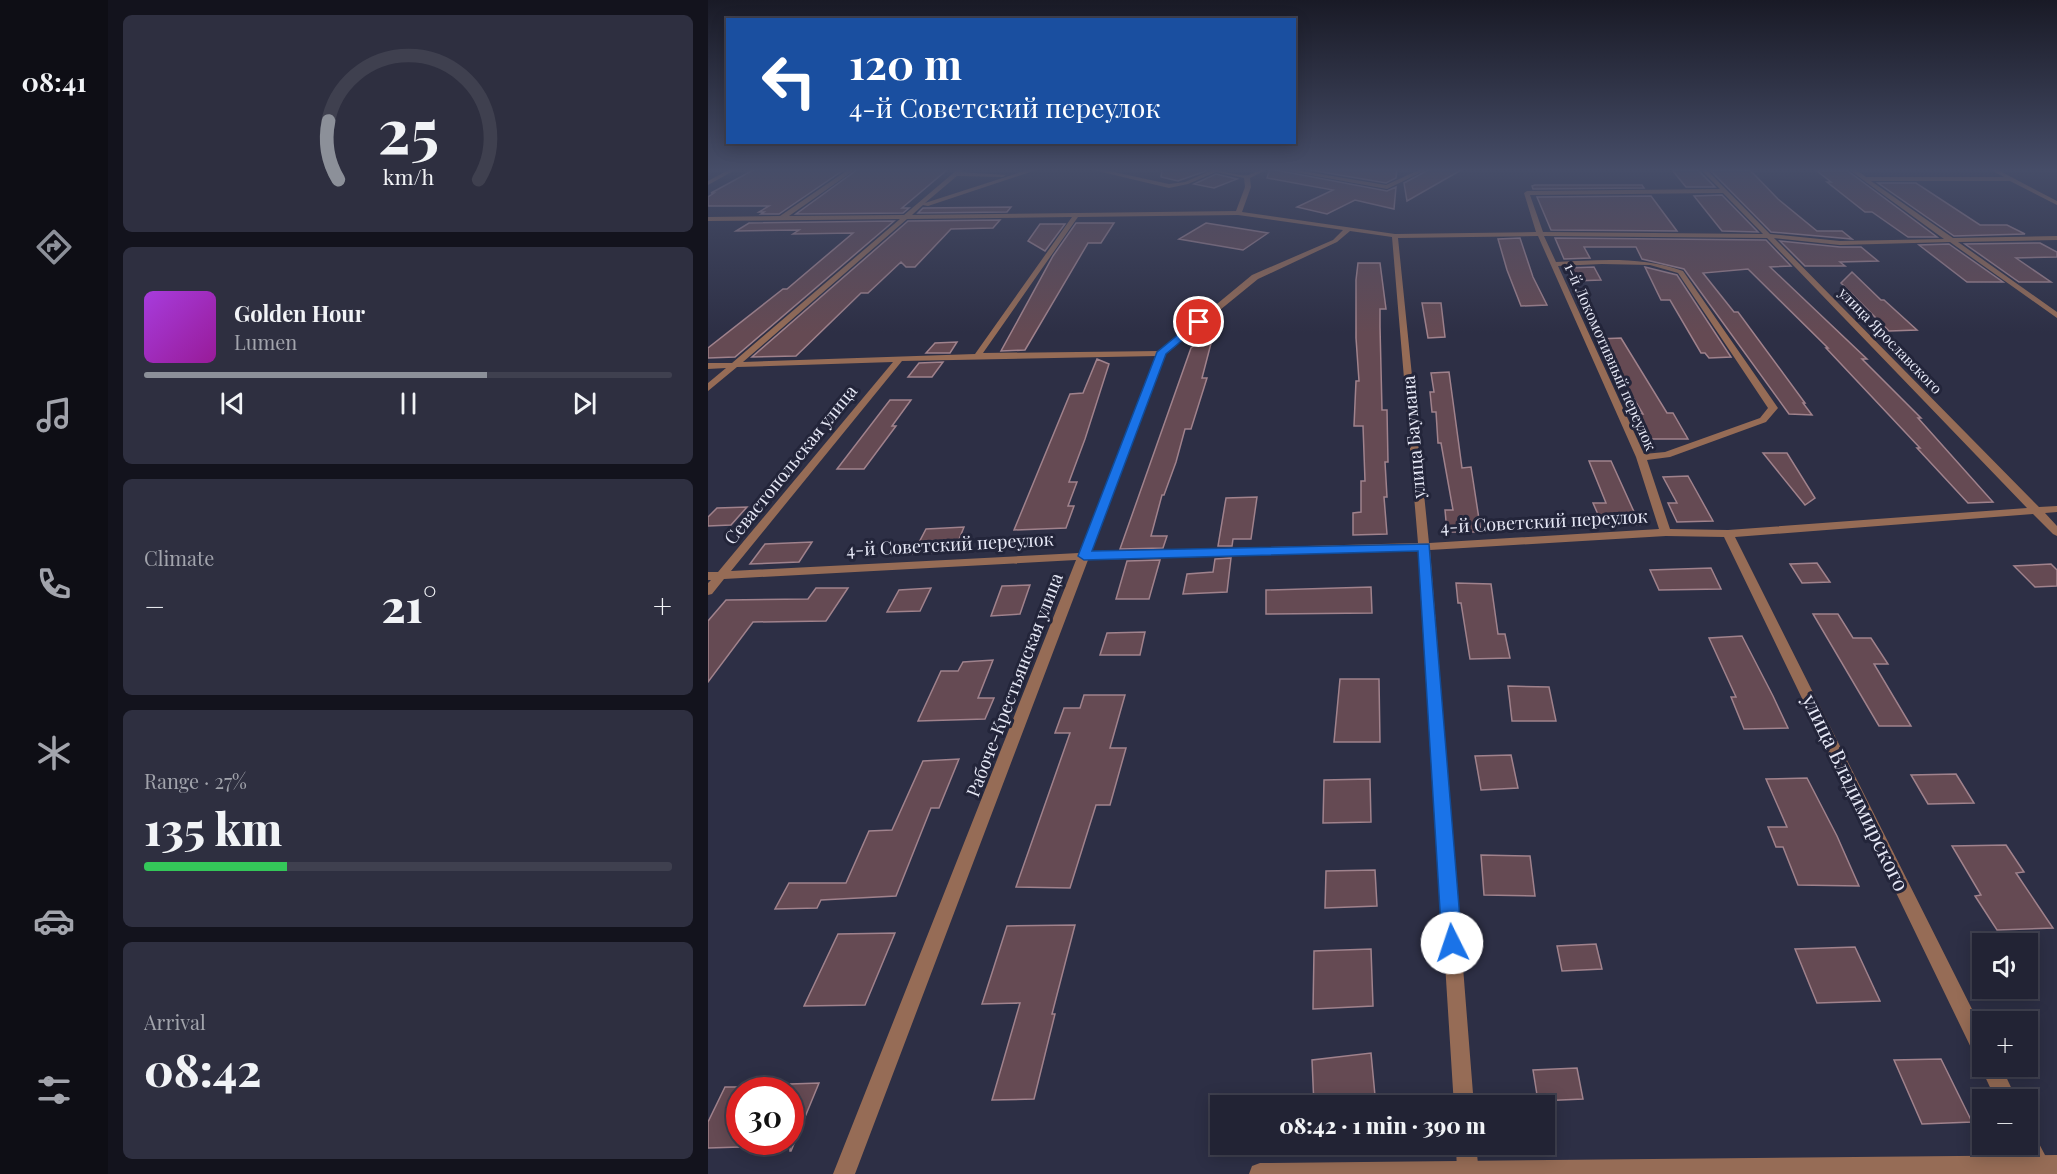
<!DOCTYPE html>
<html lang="en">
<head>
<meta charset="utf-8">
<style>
	:root { --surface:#222334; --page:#2e2f40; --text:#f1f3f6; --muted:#a2a4ac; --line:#3f404f; --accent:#8c9099 }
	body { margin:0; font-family:"Playfair Display",serif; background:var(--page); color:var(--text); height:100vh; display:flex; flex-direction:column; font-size:22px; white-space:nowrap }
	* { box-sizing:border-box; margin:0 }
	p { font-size:20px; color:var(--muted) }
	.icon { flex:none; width:33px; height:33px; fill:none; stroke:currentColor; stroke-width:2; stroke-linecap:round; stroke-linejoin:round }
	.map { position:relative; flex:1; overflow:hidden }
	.panel { display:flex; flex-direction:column; gap:15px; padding:15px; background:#13131d; width:600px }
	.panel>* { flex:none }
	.hud { position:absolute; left:18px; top:18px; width:570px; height:126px; border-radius:0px; box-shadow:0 3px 15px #0003,0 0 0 2px var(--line); background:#1a4fa0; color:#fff; overflow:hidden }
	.controls { position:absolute; left:1264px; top:933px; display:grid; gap:12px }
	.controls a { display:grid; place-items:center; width:66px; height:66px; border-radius:0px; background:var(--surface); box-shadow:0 3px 15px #0003,0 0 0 2px var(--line); font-size:30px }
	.speed { position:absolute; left:18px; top:1077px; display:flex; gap:12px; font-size:30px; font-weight:700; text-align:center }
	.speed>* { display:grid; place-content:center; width:78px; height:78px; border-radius:50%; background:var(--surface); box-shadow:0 3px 15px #0003,0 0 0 2px var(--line); line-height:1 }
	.speed .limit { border:9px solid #d22; background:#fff; color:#111 }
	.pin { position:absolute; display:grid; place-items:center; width:51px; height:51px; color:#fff; margin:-26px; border:3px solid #fff; border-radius:50%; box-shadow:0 2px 6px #0007 }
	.me { position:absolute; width:66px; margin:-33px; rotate:356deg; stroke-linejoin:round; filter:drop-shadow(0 0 4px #0008) }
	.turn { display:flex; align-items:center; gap:21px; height:126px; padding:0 24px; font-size:27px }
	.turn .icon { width:78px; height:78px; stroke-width:2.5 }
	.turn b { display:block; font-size:42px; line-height:51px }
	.big { font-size:45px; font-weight:800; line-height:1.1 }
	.panel .tile { flex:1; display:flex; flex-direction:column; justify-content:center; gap:9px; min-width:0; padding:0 21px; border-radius:9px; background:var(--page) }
	.panel .dial { align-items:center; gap:0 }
	.dial svg { height:156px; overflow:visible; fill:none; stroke:var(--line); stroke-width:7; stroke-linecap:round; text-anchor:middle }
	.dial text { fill:var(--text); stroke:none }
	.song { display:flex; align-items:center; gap:18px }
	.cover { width:72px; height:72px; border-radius:9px; background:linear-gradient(135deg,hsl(280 70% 55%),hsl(300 70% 35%)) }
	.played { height:6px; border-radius:3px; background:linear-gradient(90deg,var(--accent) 65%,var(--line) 65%) }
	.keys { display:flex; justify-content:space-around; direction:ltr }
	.heat { display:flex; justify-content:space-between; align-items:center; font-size:33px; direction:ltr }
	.charge { height:9px; border-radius:4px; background:linear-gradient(90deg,#34c759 27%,var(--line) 0) }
	.trip { position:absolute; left:502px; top:1095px; width:345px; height:60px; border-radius:0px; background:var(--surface); box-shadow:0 3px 15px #0003,0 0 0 2px var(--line); font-weight:800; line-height:60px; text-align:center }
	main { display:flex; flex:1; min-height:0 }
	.menu { display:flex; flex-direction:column; width:108px; justify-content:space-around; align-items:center; background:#0e0e15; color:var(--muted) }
	.menu .icon { width:42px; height:42px }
	.menu .selected { color:var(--accent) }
	.menu b { font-size:27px; color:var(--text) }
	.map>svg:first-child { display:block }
</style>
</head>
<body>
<main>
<nav class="menu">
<b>08:41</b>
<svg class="icon selected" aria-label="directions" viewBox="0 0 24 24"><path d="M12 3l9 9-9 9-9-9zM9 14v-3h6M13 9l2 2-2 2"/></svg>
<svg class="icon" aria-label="music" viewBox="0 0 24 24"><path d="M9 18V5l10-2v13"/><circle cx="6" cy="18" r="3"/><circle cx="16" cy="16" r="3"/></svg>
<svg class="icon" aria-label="phone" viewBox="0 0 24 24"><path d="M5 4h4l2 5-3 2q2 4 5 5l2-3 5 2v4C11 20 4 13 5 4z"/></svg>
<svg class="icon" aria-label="climate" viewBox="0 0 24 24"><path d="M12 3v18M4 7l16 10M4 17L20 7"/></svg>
<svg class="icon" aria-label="car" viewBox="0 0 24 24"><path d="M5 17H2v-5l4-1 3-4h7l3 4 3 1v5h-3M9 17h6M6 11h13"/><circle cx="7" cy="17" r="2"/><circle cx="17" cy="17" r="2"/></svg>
<svg class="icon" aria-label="filters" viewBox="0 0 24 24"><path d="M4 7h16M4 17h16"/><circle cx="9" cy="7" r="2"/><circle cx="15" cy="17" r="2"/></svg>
</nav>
<section class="panel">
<div class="tile dial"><svg viewBox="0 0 100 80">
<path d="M14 69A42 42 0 1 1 86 69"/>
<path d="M14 69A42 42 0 0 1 9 39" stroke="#8c9099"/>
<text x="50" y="56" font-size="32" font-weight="700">25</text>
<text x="50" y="72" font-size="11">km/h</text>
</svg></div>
<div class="tile">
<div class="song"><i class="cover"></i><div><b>Golden Hour</b><p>Lumen</p></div></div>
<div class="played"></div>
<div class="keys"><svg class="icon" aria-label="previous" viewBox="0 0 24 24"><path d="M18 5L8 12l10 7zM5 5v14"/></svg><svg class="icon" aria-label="pause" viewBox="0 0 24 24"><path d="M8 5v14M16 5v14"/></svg><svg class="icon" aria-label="next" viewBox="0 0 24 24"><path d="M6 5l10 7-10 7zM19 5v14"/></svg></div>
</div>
<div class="tile"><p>Climate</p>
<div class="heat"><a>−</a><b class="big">21°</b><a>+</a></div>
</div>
<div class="tile"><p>Range · 27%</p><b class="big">135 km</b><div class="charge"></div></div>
<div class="tile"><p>Arrival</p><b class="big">08:42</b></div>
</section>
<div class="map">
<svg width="1349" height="1174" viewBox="0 0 1349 1174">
	<rect width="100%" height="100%" fill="#2d2f45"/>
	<path fill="#654a53" stroke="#a0828c" stroke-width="1.5" d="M47,169h90l-66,45h-18l3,-2h-5l10,-6h-61v-9l6,-4h-3z
		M150,169h90l-46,39h7l-6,5 -107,1z
		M454,169h43l1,2 -28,10 -17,-4z
		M562,169l117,22 9,-4 -2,22 -39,-9 -28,14 -30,-7 36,-17 -66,-12z
		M596,169h93l-1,9 -10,5z
		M722,169h33l-56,32 -3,-18z
		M964,170h26l17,17h-29z
		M1002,170h40l28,29 39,32h25l10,8 -81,-7z
		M1109,171h31l89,66h-29l-36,-25h-7l-38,-30h4z
		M508,174l21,5 -23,9 -20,-4z
		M1170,183h38l64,42h27l18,9 -71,2z
		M827,185h107l2,3 -111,1 -1,-3z
		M1014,195l36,37 -36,-1 -28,-35z
		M943,196l26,35 -126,-1 -14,-33z
		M303,207l-4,5 -89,1 5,-5z
		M292,220l-7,8 -42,1 -36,38h-9l-5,-5 -33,31h-7l-65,63 -44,1 156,-136z
		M186,221l-159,136 -27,1v-10l75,-59h4l66,-56 -60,1 6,-4 -63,1 13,-8z
		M368,223h38l-13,20h-13l-63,107 -24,1 52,-95z
		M498,223l62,10 -25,17 -64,-11z
		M332,224h25l-20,27 -17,-10z
		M812,238l13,39 14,28 -26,1 -14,-36 -9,-31z
		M847,238l211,2 25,26 -21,1 97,92h-5l59,59h-3l75,84 -25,1 -51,-55h3l-94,-100h2l-80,-79 -45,4 31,39h4l67,91h-2l9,12 -23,-1 -105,-145 -42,-10 -6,-12h-52l6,11 -26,1z
		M1072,241l60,6h21l17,14 -38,1 5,4h-40z
		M1332,243l17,9v5l-41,1 35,24h-32l-54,-38z
		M1241,244l54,38h-36l-48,-37z
		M650,263h22l6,46h-6v18l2,83h5l1,52h-3l2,35h-3l3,37 -34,1v-22l8,-1v-31h4l-2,-55h-9l2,-45h3l-3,-43v-58z
		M886,267l7,13 -28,1 -6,-13z
		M937,267l32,8 54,82 -22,1 -4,-5h-4l-31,-53h-9z
		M1144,272l29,28h3l33,30 -28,1 -48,-48z
		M714,303h19l4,34 -17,1z
		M507,328l-13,50h5l-16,51h-6l-9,33 -12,33h-2l-11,41h16l-4,12 -43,1 71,-201z
		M913,338l46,75h6l15,26h-37l-13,-25h5l-45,-75z
		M249,342l-7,11h-24l9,-10z
		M389,359l12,5 -24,75 -16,43h8l-9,24h6l-8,22 -52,2 56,-136 13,-1z
		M235,362l-11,15h-24l11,-14z
		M741,372l13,96 9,-1 10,65h-34l-2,-22h8l-12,-67h-3l-2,-31h-4l-2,-20h4l-3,-19z
		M182,400h21l-19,26h4l-32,43h-27z
		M1055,453h24l28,45 -10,7z
		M881,461h22l29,64 -37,1 -10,-23h13z
		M980,476l25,45 -36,1 -9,-19h9l-14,-26z
		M549,497l-6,42h-18l-1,7h-14l8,-48z
		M39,507l-16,18 -23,1v-9l9,-9z
		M256,527l-10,25 -41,2 13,-25z
		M104,542l-13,20 -49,2 15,-20z
		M523,558l-4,34 -44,2 4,-20 26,-2 2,-13z
		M452,560l-11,39h-33l11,-38z
		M1109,563l13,19 -28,1 -12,-19z
		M1343,564l6,6v16l-22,1 -21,-21z
		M1003,568l10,21 -62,1 -9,-20z
		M748,583l35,1 7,50h7l5,24 -40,1 -9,-56h-3z
		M322,585l-10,29 -29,2 11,-30z
		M663,587l1,26 -106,1v-24z
		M108,588h32l-22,33 -73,1 -45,60v-61l18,-21 82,-1z
		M223,588l-11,23 -33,1 12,-22z
		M1105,614h25l15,24h18l17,26h-14l37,62h-32z
		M437,632l-5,23h-40l7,-22z
		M1034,636l31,60 15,32 -44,1 -13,-32h5l-27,-59z
		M285,660l-15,38h16l-9,21 -67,2 23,-50h17l5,-9z
		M632,679h39l1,63h-46z
		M800,686l41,1 7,34h-44z
		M376,695h41l-15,53h16l-16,57h-14l-26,83 -54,-1 54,-154h-15l9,-25h16z
		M803,755l7,33 -37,2 -6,-34z
		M251,759l-20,49h-8l-35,88 -75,4 -4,8 -42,1 14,-26h57l23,-52 23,-1 31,-69z
		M1248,774l18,29 -46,1 -17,-29z
		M1099,778l30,58 22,50 -61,-1 -15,-38h-7l-8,-20h19l-21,-48z
		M662,779l1,43 -48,1 1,-43z
		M1298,845l18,27 -8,1 37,55 -56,2 -22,-34 6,-1 -29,-49z
		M773,855l49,1 5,40 -51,-1z
		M667,870l2,36 -52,2 1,-37z
		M367,925l-23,89h3l-21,85 -42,1 28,-97 -38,1 25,-78z
		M187,933l-30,72 -61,1 34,-72z
		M888,944l6,25 -40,2 -5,-25z
		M1147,947l25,54 -63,2 -22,-54z
		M663,949l2,57 -60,3 1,-58z
		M663,1053l5,53h-62l-2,-46z
		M1233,1059l31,63 -50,2 -28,-64z
		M869,1068l6,31 -45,2 -5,-31z
		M111,1083l-28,68h-1v-67z
		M17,1087h15v60l-32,1v-26z"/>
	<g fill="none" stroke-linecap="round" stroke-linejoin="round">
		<path fill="#966c56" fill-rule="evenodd" d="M22,169h7l-29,16v-4z
			M141,169h7l-67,47 115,-1 54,-46h6l-4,3 46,3 -3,2 -46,-1 -32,27 105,-34h9l-111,37 -5,-1 -11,10 324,-4 9,-24 -1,-9 -28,-6 -28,12 -19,4 -80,-19h11l69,15 16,-2 25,-11 -3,-2c12,0 31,8 41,6 7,-2 12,-6 20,-6l-18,9 1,9 -9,25 153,22 141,-2 -12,-39 3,-2 193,-2 -20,-20h6l64,65 70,7 104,-2 -96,-70h7l11,8h138l-15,-8h7l61,32v4l-2,-1 -45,-23h-139l82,57 104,-2v4l-99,2 99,70v6l-107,-76 -110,3 -66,-7 265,269 18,-1v6l-12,1 12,13v10l-4,-2 -20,-20 -298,23 248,494v35h18l16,34h-21l-16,-34 2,-6 -6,-2 -252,-521 -58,-1 -236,14 44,556h-20l-35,-555 -331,9 -233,614h-22l243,-614 -352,19 -12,15 -4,1v-12l3,-3h-3v-8h10l175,-210 -156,5 -29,24v-8l18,-15 -18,1v-6h24l168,-144 -192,2v-4l72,-1zM1015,193l40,41 -220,-2 -13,-37zM530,215l105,15 -10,10 -81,35 -92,76 -177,2 95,-136zM364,217l-97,137 -232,8 164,-143zM642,231l42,6 26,306 -327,9 75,-198 92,-75 79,-37zM830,236l98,221 23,72 -230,14 -31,-305zM836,236l223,2 260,270 -299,22 -58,-1 -23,-69 23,-3 96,-35 12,-14 -95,-137c-42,-15 -83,-11 -127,-9zM894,264l48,1 28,8 90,135 -8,10 -95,34 -21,2 -86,-188zM449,356l-78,197 -348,18 171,-210z
			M569,169h13l96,16 35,-16h7l-41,20z
			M1320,1133l7,3 20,38h-22l-15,-30h10z
			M748,1144h20l3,30h-22z"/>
		<path fill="#966c56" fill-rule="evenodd" d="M1349,1155v19h-808l3,-8 8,-3z"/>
	</g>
	<linearGradient id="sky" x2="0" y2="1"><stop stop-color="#191a26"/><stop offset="0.51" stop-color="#464d68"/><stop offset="1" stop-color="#464d68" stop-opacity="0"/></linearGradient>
	<rect width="1349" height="333" fill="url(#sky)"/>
	<path fill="#1a73e8" stroke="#114b97" stroke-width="1.5" d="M488,320l8,2 -38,32 -74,197 337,-7 33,399 -3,7 -7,3 -7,-3 -3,-7 -24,-392 -334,9 -6,-4 79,-204z"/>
	<g text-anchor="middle" stroke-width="6" stroke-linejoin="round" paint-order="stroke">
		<g font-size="15" fill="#e7e9f7" stroke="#23253a">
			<text transform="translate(1182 341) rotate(46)" y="5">улица Ярославского</text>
			<text transform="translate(902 357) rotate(66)" y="5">1-й Локомотивный переулок</text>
		</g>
		<g font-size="18" fill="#e7e9f7" stroke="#23253a">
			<text transform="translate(706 437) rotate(-95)" y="6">улица Баумана</text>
			<text transform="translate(83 465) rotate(-51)" y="6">Севастопольская улица</text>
			<text transform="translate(836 522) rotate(-3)" y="6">4-й Советский переулок</text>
			<text transform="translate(242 545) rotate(-3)" y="6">4-й Советский переулок</text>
			<text transform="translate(307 685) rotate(-69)" y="6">Рабоче-Крестьянская улица</text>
		</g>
		<g font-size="21" fill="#e7e9f7" stroke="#23253a">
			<text transform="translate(1147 793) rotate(64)" y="7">улица Владимирского</text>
		</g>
	</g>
</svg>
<div class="controls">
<a><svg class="icon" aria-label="sound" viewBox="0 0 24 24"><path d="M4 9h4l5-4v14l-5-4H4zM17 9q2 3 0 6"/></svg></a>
<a>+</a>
<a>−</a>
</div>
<div class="speed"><div class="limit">30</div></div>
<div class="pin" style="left:491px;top:322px;background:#d93025"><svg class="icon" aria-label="arrive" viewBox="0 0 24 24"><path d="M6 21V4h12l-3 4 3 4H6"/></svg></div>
<svg class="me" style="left:744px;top:943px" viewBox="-20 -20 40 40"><circle r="19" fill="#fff"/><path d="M0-13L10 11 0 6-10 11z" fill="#1a73e8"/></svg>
<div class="trip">08:42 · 1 min · 390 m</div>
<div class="hud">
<div class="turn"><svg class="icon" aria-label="left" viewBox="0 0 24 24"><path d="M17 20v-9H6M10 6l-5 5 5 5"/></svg><div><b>120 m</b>4-й Советский переулок</div></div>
</div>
</div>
</main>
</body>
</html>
